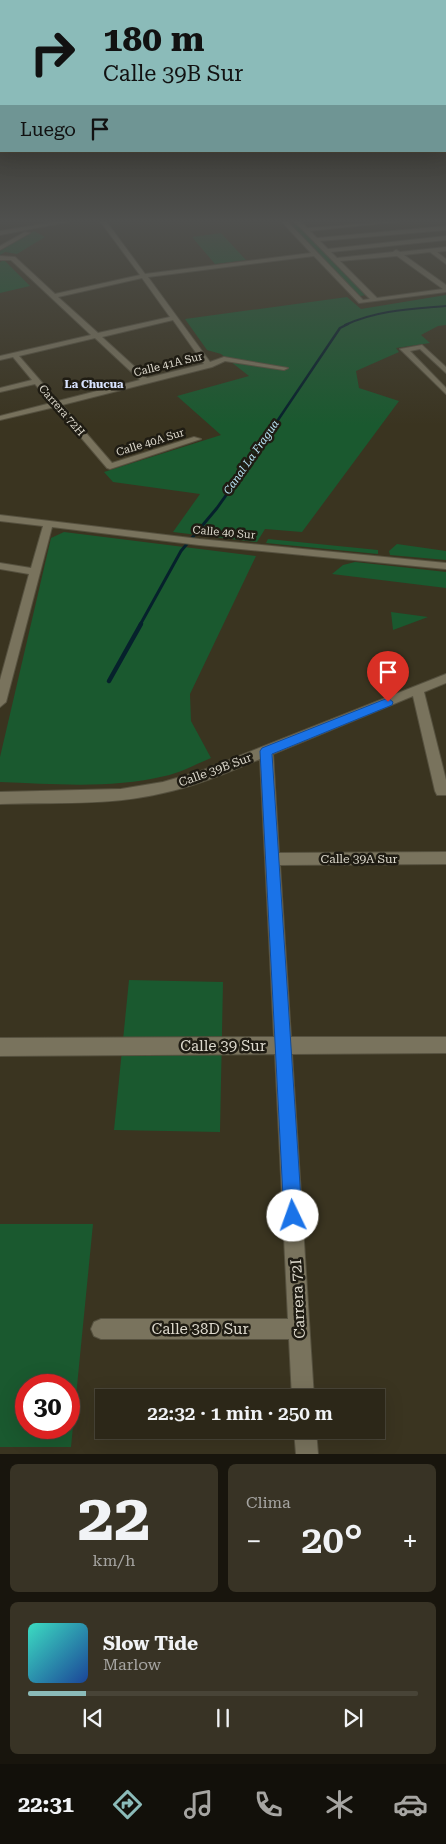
<!DOCTYPE html>
<html lang="es">
<head>
<meta charset="utf-8">
<style>
	:root { --surface:#2c2718; --page:#383325; --text:#f1f3f6; --muted:#a6a5a2; --line:#484437; --accent:#8bbbb9 }
	body { margin:0; font-family:"Roboto Serif",serif; background:var(--page); color:var(--text); height:100vh; display:flex; flex-direction:column; font-size:19px; white-space:nowrap }
	* { box-sizing:border-box; margin:0 }
	p { font-size:16px; color:var(--muted) }
	.icon { flex:none; width:28px; height:28px; fill:none; stroke:currentColor; stroke-width:2; stroke-linecap:round; stroke-linejoin:round }
	.map { position:relative; height:1454px; overflow:hidden }
	.side { display:flex; flex-direction:column; gap:10px; padding:10px; background:#18150d; flex:1 }
	.side>* { flex:none }
	.guide { position:absolute; left:0px; top:0px; width:446px; height:152px; box-shadow:0 5px 20px #0002,0 0 0 1px var(--line); background:#8bbbb9; color:#111; overflow:hidden }
	.speed { position:absolute; left:15px; top:1374px; display:flex; gap:10px; font-size:25px; font-weight:700; text-align:center }
	.speed>* { display:grid; place-content:center; width:65px; height:65px; border-radius:50%; background:var(--surface); box-shadow:0 5px 20px #0002,0 0 0 1px var(--line); line-height:1 }
	.speed .limit { border:8px solid #d22; background:#fff; color:#111 }
	.pin { position:absolute; display:grid; place-items:center; width:42px; height:42px; color:#fff; margin:-51px -21px; border-radius:50% 50% 50% 0; rotate:-45deg; box-shadow:0 0 5px #0007 }
	.pin .icon { rotate:45deg }
	.me { position:absolute; width:55px; margin:-28px; rotate:357deg; stroke-linejoin:round; filter:drop-shadow(0 0 4px #0008) }
	.turn { display:flex; align-items:center; gap:18px; height:105px; padding:0 20px; font-size:22px }
	.turn .icon { width:65px; height:65px; stroke-width:2.5 }
	.turn b { display:block; font-size:35px; line-height:42px }
	.then { display:flex; align-items:center; height:48px; padding:0 20px; background:#0003; gap:10px; font-size:19px }
	.big { font-size:38px; font-weight:600; line-height:1.1 }
	.side .widget { flex:1; display:flex; flex-direction:column; justify-content:center; gap:8px; min-width:0; padding:0 18px; border-radius:8px; background:var(--page) }
	.side .dial { align-items:center; gap:0 }
	.dial b { font-size:65px; line-height:1 }
	.song { display:flex; align-items:center; gap:15px }
	.cover { width:60px; height:60px; border-radius:8px; background:linear-gradient(135deg,hsl(170 70% 55%),hsl(220 70% 35%)) }
	.played { height:5px; border-radius:2px; background:linear-gradient(90deg,var(--accent) 15%,var(--line) 15%) }
	.keys { display:flex; justify-content:space-around; direction:ltr }
	.heat { display:flex; justify-content:space-between; align-items:center; font-size:28px; direction:ltr }
	.side .tiles { flex:1; display:grid; gap:10px; grid-template-columns:1fr 1fr }
	.widget:last-child { grid-column:span 2 }
	.trip { position:absolute; left:95px; top:1389px; width:290px; height:50px; border-radius:0px; background:var(--surface); box-shadow:0 5px 20px #0002,0 0 0 1px var(--line); font-weight:600; line-height:50px; text-align:center }
	.tabs { display:flex; height:80px; justify-content:space-around; align-items:center; background:#12100a; color:var(--muted) }
	.tabs .icon { width:35px; height:35px }
	.tabs .selected { color:var(--accent) }
	.tabs b { font-size:22px; color:var(--text) }
	.map>svg:first-child { display:block }
</style>
</head>
<body>
<div class="map">
<svg width="446" height="1454" viewBox="0 0 446 1454">
	<rect width="100%" height="100%" fill="#3a3420"/>
	<path fill="#1a592f" fill-rule="evenodd" d="M297,225l70,70 -7,1 -69,-70z
		M34,231l11,6 -28,17 -12,-2 -5,3v-4z
		M221,233l25,27 -31,4 -23,-27z
		M4,260l26,26 -30,7v-31z
		M446,295v30l-8,1 -17,9 9,8 -34,5 3,4 -43,19 3,17 40,13 -97,131 -37,-3 -8,13 -84,-10 27,-38 -87,-12 -9,-10 117,-37 -44,-39 72,-20 -28,-22 -14,-4 -22,-31 162,-22 14,12z
		M64,532l192,24 -66,138 1,27 20,37c-15,6 -31,15 -46,18 -54,13 -111,8 -165,6v-25l51,-219z
		M268,539l110,11v4l-112,-11z
		M397,544l49,7v9l-56,-5 -1,-4z
		M355,562l91,10v16l-114,-14 11,-9z
		M391,612l37,5 -35,13z
		M129,980l94,2 -3,150 -106,-2z
		M0,1224h93l-22,223h-71zM26,1385h43v43h-43z"/>
	<g fill="none" stroke-linecap="round" stroke-linejoin="round">
		<path stroke="#06212c" stroke-width="2" d="M345,325c32,-15 66,-16 101,-19"/>
		<path stroke="#06212c" stroke-width="2.5" d="M253,457l87,-129 8,-4"/>
		<path stroke="#06212c" stroke-width="3" d="M140,625l41,-74 36,-43 37,-52"/>
		<path stroke="#06212c" stroke-width="4.5" d="M109,681l32,-57"/>
		<g stroke="#56513f" stroke-width="2">
			<path id="minor" d="M60,221h12l-72,14v-4z
				M100,221h6l39,53 166,-21 -30,-32h6l76,79 7,-1 -76,-78h6l7,7 96,-7 -93,10 7,7 129,-12v4l-126,11 8,8 118,-13v4l-115,12 6,6 56,-6 3,-2 4,2 46,-5v4l-9,1 9,7v5l-16,-12 -26,3 42,30v7l-87,11 -45,-47 -166,21 62,85 14,-5 64,11 -4,2 -59,-9 -13,6 -150,38 50,58 82,-26 7,2 -91,30 -3,-1 -52,-61 -55,13v-4l51,-13 -16,-19 -35,8v-4l32,-8 -19,-23 -13,3v-4l91,-21 -80,-75h-11v-4l15,1 40,37 85,-19zM397,256l46,33 -66,9 -37,-37zM142,278l28,39 -72,16 -40,-36zM173,320l31,44 -57,14 -45,-41zM95,338l45,42 -82,21 -39,-45z
				M25,232l5,1 -30,17v-4z
				M422,345l24,22v6l-26,-24 -10,2 36,37v6l-46,-45z
				M0,515l199,24 247,24v6l-247,-24 -147,-18 -46,175 -6,5v-27l29,-106 -29,-5v-6l31,5 12,-42 -43,-5z
				M446,674v9l-22,9 22,88v15h-9l-2,-4 -22,-95 -140,58 6,99 167,-1v12l-166,1 11,172h155v16l-154,1 22,344h-22l-3,-59h-188l-7,-3 -3,-7 3,-7 7,-3h187l-13,-265 -275,2v-18l274,-1 -14,-278c-32,13 -63,27 -97,34 -53,13 -109,9 -163,11v-12l121,-3 42,-7 38,-11z
				M294,1430h22l2,24h-22z"/>
		</g>
		<use href="#minor" fill="#79735d" fill-rule="evenodd"/>
	</g>
	<linearGradient id="sky" x2="0" y2="1"><stop stop-color="#201d12"/><stop offset="0.52" stop-color="#4f504e"/><stop offset="1" stop-color="#4f504e" stop-opacity="0"/></linearGradient>
	<rect width="446" height="425" fill="url(#sky)"/>
	<path fill="#1a73e8" stroke="#114b97" d="M388,698l5,4 -1,3 -120,49 30,462 -3,6 -6,2 -6,-2 -3,-6 -24,-465 2,-3z"/>
	<g text-anchor="middle" stroke-width="5" stroke-linejoin="round" paint-order="stroke">
		<g font-size="11" fill="#ddd9cd" stroke="#1f1c13">
			<text transform="translate(168 364) rotate(-14)" y="4">Calle 41A Sur</text>
			<text transform="translate(62 410) rotate(49)" y="4">Carrera 72H</text>
			<text transform="translate(150 442) rotate(-17)" y="4">Calle 40A Sur</text>
			<text transform="translate(224 532) rotate(5)" y="4">Calle 40 Sur</text>
		</g>
		<g font-size="11" font-weight="bold" fill="#d8e3ff" stroke="#1f1c13">
			<text x="94" y="388">La Chucua</text>
		</g>
		<g font-size="11" font-style="italic" fill="#b7e1f4" stroke="#1f1c13">
			<text transform="translate(251 457) rotate(-55)" y="4">Canal La Fragua</text>
		</g>
		<g font-size="12" fill="#ddd9cd" stroke="#1f1c13">
			<text transform="translate(215 770) rotate(-20)" y="4">Calle 39B Sur</text>
			<text x="359" y="863">Calle 39A Sur</text>
		</g>
		<g font-size="15" fill="#ddd9cd" stroke="#1f1c13">
			<text x="223" y="1051">Calle 39 Sur</text>
			<text transform="translate(298 1299) rotate(-93)" y="5">Carrera 72I</text>
			<text x="200" y="1334">Calle 38D Sur</text>
		</g>
	</g>
</svg>
<div class="speed"><div class="limit">30</div></div>
<div class="pin" style="left:388px;top:702px;background:#d93025"><svg class="icon" aria-label="arrive" viewBox="0 0 24 24"><path d="M6 21V4h12l-3 4 3 4H6"/></svg></div>
<svg class="me" style="left:293px;top:1216px" viewBox="-20 -20 40 40"><circle r="19" fill="#fff"/><path d="M0-13L10 11 0 6-10 11z" fill="#1a73e8"/></svg>
<div class="trip">22:32 · 1 min · 250 m</div>
<div class="guide">
<div class="turn"><svg class="icon" aria-label="right" viewBox="0 0 24 24"><path d="M7 20v-9h11M14 6l5 5-5 5"/></svg><div><b>180 m</b>Calle 39B Sur</div></div>
<div class="then">Luego<svg class="icon" aria-label="arrive" viewBox="0 0 24 24"><path d="M6 21V4h12l-3 4 3 4H6"/></svg></div>
</div>
</div>
<section class="side">
<div class="tiles">
<div class="widget dial"><b>22</b><p>km/h</p></div>
<div class="widget"><p>Clima</p>
<div class="heat"><a>−</a><b class="big">20°</b><a>+</a></div>
</div>
<div class="widget">
<div class="song"><i class="cover"></i><div><b>Slow Tide</b><p>Marlow</p></div></div>
<div class="played"></div>
<div class="keys"><svg class="icon" aria-label="previous" viewBox="0 0 24 24"><path d="M18 5L8 12l10 7zM5 5v14"/></svg><svg class="icon" aria-label="pause" viewBox="0 0 24 24"><path d="M8 5v14M16 5v14"/></svg><svg class="icon" aria-label="next" viewBox="0 0 24 24"><path d="M6 5l10 7-10 7zM19 5v14"/></svg></div>
</div>
</div>
</section>
<nav class="tabs">
<b>22:31</b>
<svg class="icon selected" aria-label="directions" viewBox="0 0 24 24"><path d="M12 3l9 9-9 9-9-9zM9 14v-3h6M13 9l2 2-2 2"/></svg>
<svg class="icon" aria-label="music" viewBox="0 0 24 24"><path d="M9 18V5l10-2v13"/><circle cx="6" cy="18" r="3"/><circle cx="16" cy="16" r="3"/></svg>
<svg class="icon" aria-label="phone" viewBox="0 0 24 24"><path d="M5 4h4l2 5-3 2q2 4 5 5l2-3 5 2v4C11 20 4 13 5 4z"/></svg>
<svg class="icon" aria-label="climate" viewBox="0 0 24 24"><path d="M12 3v18M4 7l16 10M4 17L20 7"/></svg>
<svg class="icon" aria-label="car" viewBox="0 0 24 24"><path d="M5 17H2v-5l4-1 3-4h7l3 4 3 1v5h-3M9 17h6M6 11h13"/><circle cx="7" cy="17" r="2"/><circle cx="17" cy="17" r="2"/></svg>
</nav>
</body>
</html>
